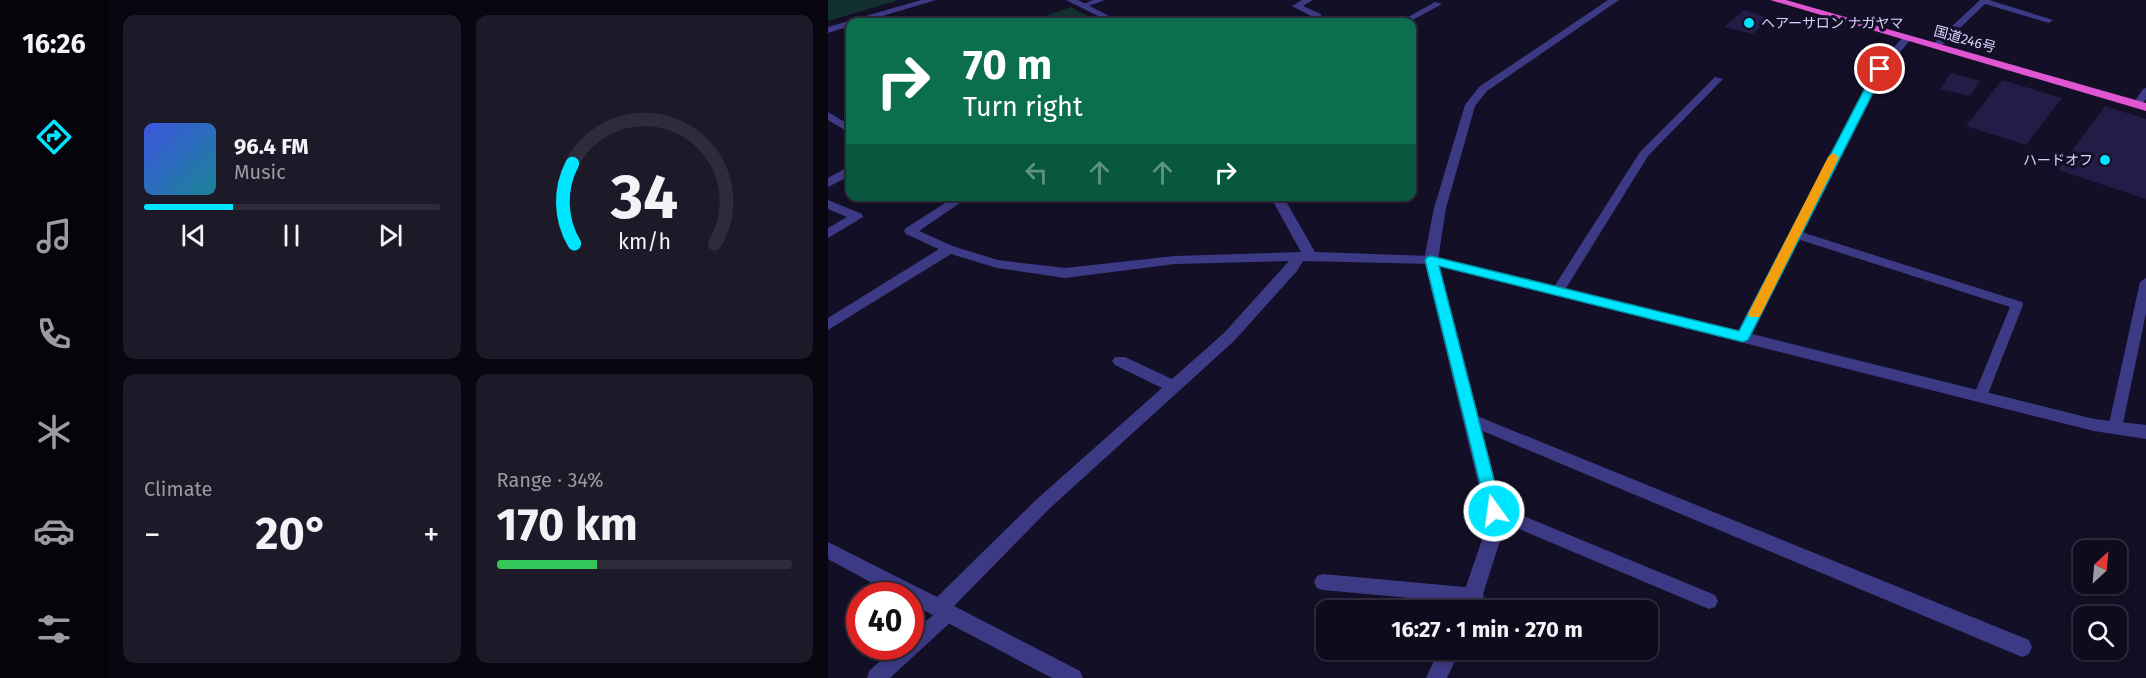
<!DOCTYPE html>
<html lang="en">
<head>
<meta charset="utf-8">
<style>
	:root { --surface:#0e0b1c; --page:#1c1929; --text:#f1f3f6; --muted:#9b9ba3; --line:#2e2b3b; --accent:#00e5ff }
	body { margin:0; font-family:"Fira Sans","Noto Sans JP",sans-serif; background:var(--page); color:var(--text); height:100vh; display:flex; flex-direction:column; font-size:22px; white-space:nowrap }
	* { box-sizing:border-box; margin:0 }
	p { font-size:20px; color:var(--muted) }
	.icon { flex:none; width:33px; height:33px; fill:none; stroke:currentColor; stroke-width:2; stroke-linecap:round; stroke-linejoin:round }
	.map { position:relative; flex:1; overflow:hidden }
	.sheet { display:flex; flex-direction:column; gap:15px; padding:15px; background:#08060f; width:720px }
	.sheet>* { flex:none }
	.hud { position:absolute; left:18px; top:18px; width:570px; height:183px; border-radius:12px; box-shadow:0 3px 9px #0003,0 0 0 2px var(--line); background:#0b6e4f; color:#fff; overflow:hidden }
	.needle { width:39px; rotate:26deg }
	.tools { position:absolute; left:1245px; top:540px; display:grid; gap:12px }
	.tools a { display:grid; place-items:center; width:54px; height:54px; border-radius:12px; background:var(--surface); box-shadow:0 3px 9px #0003,0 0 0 2px var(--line); font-size:30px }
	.speed { position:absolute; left:18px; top:582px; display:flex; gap:12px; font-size:30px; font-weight:700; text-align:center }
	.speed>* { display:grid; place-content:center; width:78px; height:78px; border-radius:50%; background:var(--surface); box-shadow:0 3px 9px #0003,0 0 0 2px var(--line); line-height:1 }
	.speed .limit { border:9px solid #d22; background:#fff; color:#111 }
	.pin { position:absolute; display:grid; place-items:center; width:51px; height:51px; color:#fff; margin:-26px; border:3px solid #fff; border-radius:50%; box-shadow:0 2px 6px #0007 }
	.me { position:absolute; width:66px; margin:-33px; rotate:346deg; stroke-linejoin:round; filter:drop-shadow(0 0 4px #0008) }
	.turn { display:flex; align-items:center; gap:21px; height:126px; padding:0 18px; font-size:27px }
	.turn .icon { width:78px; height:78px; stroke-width:2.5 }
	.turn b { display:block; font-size:42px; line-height:51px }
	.lanes { display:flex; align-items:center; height:57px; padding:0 18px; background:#0003; justify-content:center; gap:30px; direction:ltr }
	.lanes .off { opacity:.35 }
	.big { font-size:45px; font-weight:700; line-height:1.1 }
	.sheet .tile { flex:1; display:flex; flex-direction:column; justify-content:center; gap:9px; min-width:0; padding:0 21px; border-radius:12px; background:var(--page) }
	.sheet .dial { align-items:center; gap:0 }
	.dial svg { height:156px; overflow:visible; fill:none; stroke:var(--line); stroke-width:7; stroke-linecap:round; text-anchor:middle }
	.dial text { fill:var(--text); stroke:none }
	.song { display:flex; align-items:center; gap:18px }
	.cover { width:72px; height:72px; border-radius:9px; background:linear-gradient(135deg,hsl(230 70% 55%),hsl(190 70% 35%)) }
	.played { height:6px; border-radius:3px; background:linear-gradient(90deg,var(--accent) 30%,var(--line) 30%) }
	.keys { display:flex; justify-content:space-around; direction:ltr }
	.heat { display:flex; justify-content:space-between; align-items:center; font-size:33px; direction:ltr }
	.charge { height:9px; border-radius:4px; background:linear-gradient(90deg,#34c759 34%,var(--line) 0) }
	.sheet .tiles { flex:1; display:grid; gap:15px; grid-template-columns:repeat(2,1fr) }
	.trip { position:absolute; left:488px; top:600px; width:342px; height:60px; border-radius:12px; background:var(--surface); box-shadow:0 3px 9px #0003,0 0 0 2px var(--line); font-weight:700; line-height:60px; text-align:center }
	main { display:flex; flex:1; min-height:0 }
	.tab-bar { display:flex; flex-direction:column; width:108px; justify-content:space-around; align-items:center; background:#06040b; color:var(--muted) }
	.tab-bar .icon { width:42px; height:42px }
	.tab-bar .selected { color:var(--accent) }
	.tab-bar b { font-size:27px; color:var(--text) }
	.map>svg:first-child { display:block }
</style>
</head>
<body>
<main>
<nav class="tab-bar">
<b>16:26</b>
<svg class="icon selected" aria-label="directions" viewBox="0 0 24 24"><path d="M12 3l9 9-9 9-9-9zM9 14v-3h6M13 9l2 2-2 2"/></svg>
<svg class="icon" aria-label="music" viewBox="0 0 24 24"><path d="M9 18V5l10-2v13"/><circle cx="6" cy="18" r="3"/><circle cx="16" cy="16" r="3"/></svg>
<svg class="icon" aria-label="phone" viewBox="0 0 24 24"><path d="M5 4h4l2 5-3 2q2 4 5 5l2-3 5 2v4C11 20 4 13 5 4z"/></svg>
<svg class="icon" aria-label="climate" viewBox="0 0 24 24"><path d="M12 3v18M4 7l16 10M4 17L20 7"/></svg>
<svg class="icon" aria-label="car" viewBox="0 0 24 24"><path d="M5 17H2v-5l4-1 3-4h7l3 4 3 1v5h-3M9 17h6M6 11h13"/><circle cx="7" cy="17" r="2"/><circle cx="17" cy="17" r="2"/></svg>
<svg class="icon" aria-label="filters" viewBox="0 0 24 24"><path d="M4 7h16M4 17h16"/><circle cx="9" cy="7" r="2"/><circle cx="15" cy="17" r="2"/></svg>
</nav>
<section class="sheet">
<div class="tiles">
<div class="tile">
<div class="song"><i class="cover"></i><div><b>96.4 FM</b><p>Music</p></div></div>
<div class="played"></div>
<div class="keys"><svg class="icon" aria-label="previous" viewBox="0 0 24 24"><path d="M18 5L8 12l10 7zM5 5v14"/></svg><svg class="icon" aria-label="pause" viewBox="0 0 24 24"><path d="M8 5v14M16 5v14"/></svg><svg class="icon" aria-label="next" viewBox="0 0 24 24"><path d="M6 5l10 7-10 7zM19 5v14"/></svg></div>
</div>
<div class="tile dial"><svg viewBox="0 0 100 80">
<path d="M14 69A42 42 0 1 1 86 69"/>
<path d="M14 69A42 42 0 0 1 13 28" stroke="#00e5ff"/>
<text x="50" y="56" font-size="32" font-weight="700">34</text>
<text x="50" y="72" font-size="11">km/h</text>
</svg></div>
<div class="tile"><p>Climate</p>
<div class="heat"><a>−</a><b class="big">20°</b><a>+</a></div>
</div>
<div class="tile"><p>Range · 34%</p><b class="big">170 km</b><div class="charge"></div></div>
</div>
</section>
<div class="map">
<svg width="1318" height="678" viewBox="0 0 1318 678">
	<rect width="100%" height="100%" fill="#130f26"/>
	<path fill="#12302f" d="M0,0h71l-71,21z
		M243,7l28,15h-71z"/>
	<path fill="#241b47" d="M916,10l25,8 -16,16 -29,-7z
		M1123,73l29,8 -10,15 -30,-7z
		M1174,80l60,18 -36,47 -60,-19z
		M1277,106l41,13v80l-88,-29z"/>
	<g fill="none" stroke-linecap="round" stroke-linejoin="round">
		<path fill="#3d3a85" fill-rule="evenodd" d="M265,0h12l-22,8 -4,-2z
			M474,0h11l-10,6 18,8v4l-13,4h-10l13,-6 -19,-10z
			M1152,0h9l64,20 -4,3 -64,-19 -46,44h-6v-4z
			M607,2l7,2 -33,18h-10z
			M887,77l8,2 -75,77 -85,137h-10l-1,-3 88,-138z
			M1318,88v11l-4,6 -8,2 -2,-2 11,-16z
			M128,196h14l-51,35 34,15 2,3 -2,3h-8l-39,-18 -2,-3 2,-3z
			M967,230l227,72 1,3 -37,94h-10l-2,-4 36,-88 -219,-70 -2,-3z
			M1318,278v35l-24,115 -2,4 -5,2 -5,-2 -2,-4 32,-146z
			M666,504l221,91 3,6 -3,6 -6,2 -221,-93 -2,-5 2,-5z
			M495,574l152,14 6,2 3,6 -3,6 -6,2 -152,-14 -6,-2 -3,-6 3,-6z
			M119,606l6,2 3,6 -3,6 -63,58h-23l2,-7 28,-25h13v-11l31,-27z"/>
		<path fill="#3d3a85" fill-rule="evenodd" d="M93,0h15l-74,22h-12v4l-22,7v-6z
			M238,0h12l43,22h-11z
			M1079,35l5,3 -27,32 -133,264 342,85 52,6v14l-52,-8 -663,-167 -128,-3 -6,10 -63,70 -185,168 -95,97 126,65 3,7h-31l-142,-75v-7h-14l-68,-37v-17l109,55 100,-98 125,-111 -47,-23 -3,-4 3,-4h10l47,22 52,-46 65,-72 -114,3 -110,14 -68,-10 -46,-14 -123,76v-12l116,-72 5,-1 49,15 67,8 110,-12 126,-4 -31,-56h13l32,56 116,4 307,75 137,-262 29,-33z
			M0,112l22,13v8l-22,-13z
			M18,168h4v8l-22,11v-9z
			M0,200l34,14 1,3 -35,21v-10l19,-11 -19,-8z
			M644,414l557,226 3,7 -3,7 -7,3 -7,-3 -549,-230 -2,-4 2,-4z"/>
		<path fill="#3d3a85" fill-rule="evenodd" d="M780,0h11l-132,91 -12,15 -29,102 -8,52 65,251 1,17 -26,82h-20l28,-82 -1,-17 -61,-251 10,-52 31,-103 14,-18z
			M611,650h21l-13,28h-21z"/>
		<path fill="#e055d1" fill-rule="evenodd" d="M942,0h16l360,103v8z"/>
	</g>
	<path fill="#00e5ff" stroke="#0095a6" stroke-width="1.5" d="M1052,66l5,3 -137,271 -5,2 -304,-76 63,245 -2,5h-12l-63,-256 2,-3 4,-1 308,75 136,-262z"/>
	<path fill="#f59e0b" d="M1005,153l6,4 -78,157 -2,3h-9l-2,-3 80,-157z"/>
	<g fill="#00e5ff" stroke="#130f26" stroke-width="2">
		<circle cx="921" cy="23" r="6"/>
		<circle cx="1277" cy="160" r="6"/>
	</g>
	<g text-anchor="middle" stroke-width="6" stroke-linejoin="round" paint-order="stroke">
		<g font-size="14" fill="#d9d4ff" stroke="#130f26" text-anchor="start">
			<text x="933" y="28">ヘアーサロン ナガヤマ</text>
			<text x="1265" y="165" text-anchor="end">ハードオフ</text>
		</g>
		<g font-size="14" fill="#d9d4ff" stroke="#130f26">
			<text transform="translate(1137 39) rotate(16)" y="5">国道246号</text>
		</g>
	</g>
</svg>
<div class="tools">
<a><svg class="needle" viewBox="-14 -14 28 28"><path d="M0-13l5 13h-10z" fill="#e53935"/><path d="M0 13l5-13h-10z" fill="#9b9ba3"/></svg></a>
<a><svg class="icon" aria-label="search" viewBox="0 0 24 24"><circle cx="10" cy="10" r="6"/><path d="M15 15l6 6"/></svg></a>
</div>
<div class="speed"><div class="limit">40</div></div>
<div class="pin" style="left:1052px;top:69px;background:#d93025"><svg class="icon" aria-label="arrive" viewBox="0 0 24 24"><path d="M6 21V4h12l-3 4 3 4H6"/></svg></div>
<svg class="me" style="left:666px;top:511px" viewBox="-20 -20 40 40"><circle r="17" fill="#00e5ff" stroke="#fff" stroke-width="3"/><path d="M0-11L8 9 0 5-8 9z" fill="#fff"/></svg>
<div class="trip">16:27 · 1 min · 270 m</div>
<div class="hud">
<div class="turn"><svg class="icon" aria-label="right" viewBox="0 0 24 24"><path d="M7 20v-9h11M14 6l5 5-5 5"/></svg><div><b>70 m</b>Turn right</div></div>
<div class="lanes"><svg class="icon off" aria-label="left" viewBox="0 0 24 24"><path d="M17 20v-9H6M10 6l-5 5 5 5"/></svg><svg class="icon off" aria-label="ahead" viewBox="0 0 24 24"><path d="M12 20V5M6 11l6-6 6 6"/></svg><svg class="icon off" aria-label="ahead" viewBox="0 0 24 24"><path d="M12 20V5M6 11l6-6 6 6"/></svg><svg class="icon" aria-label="right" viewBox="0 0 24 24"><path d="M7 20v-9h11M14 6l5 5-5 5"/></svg></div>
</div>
</div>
</main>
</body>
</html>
